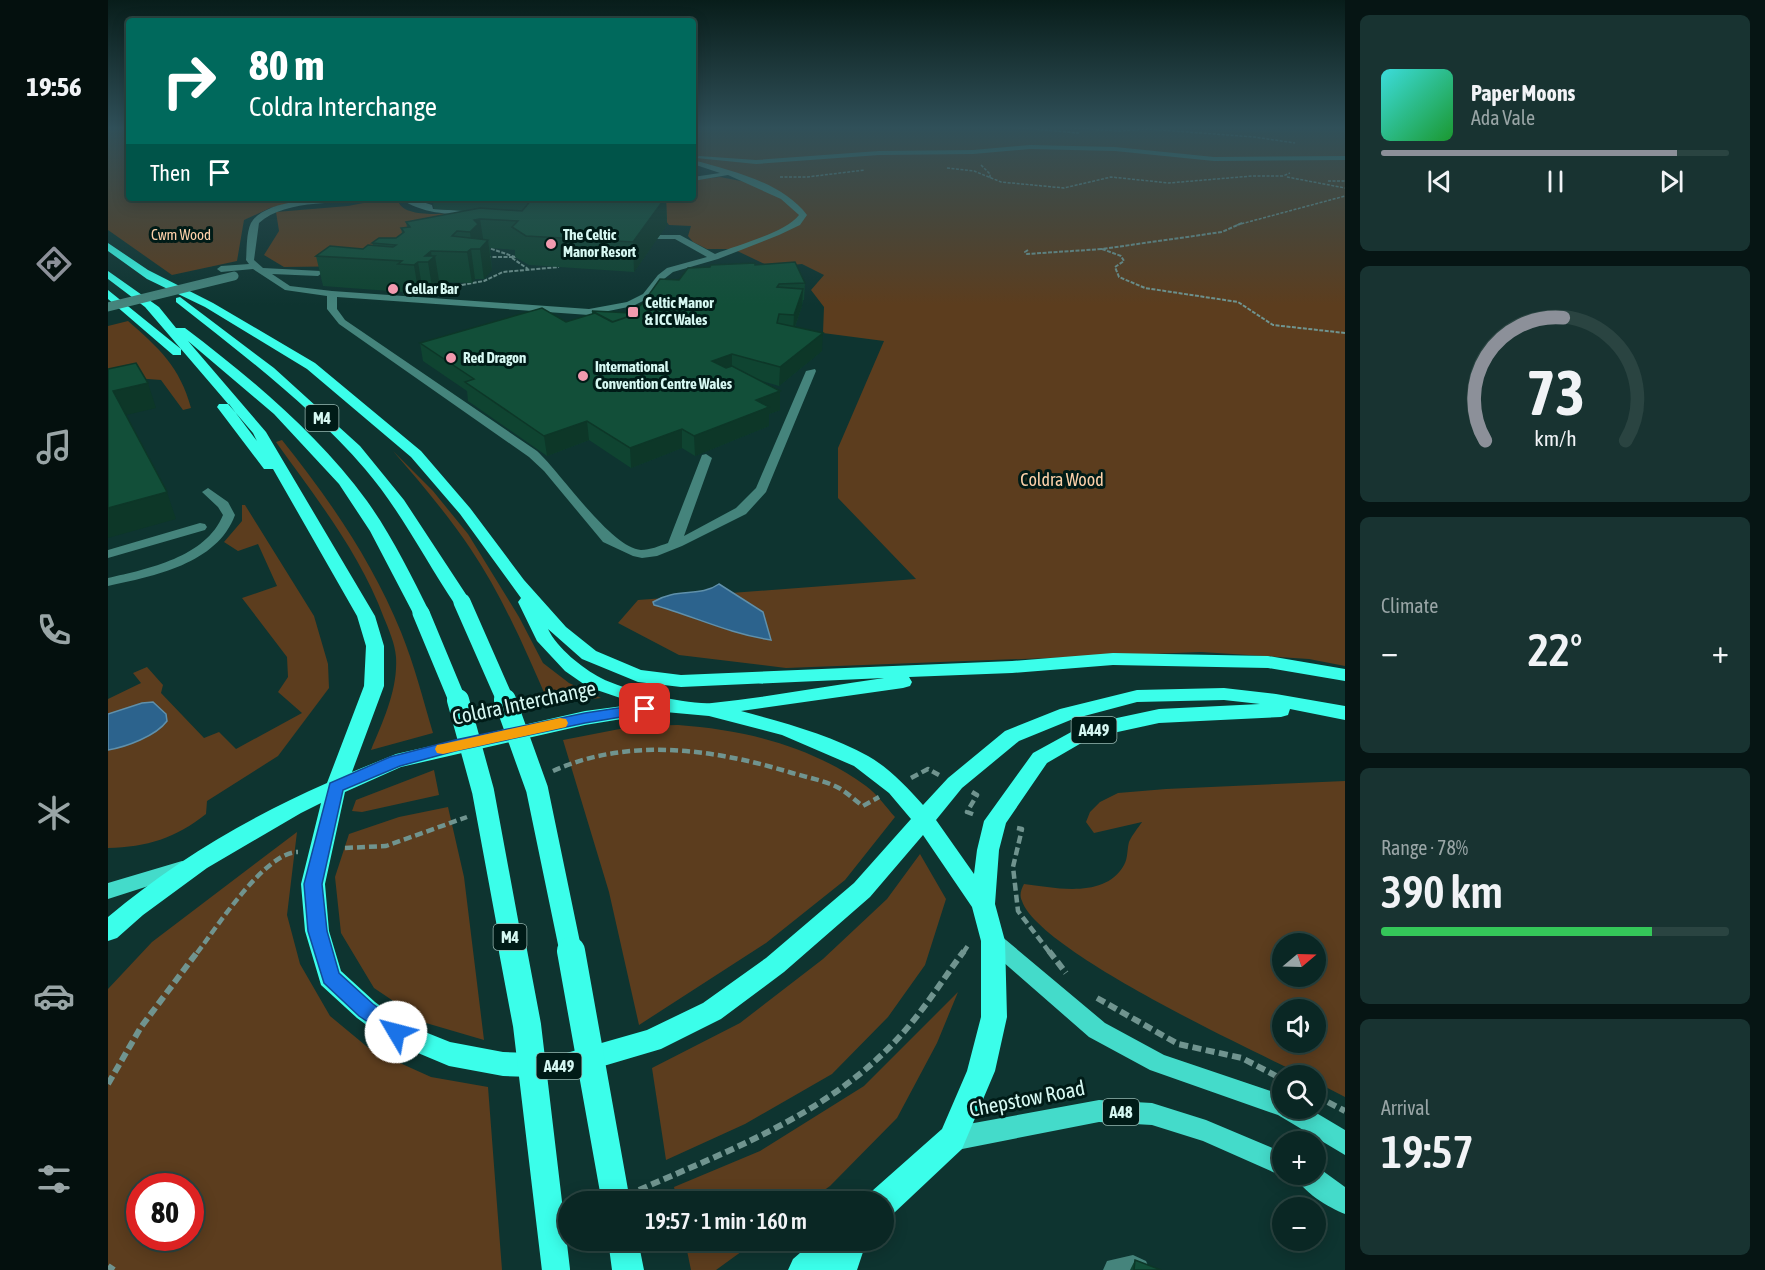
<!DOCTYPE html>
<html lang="en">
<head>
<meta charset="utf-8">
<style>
	:root { --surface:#0a2724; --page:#183331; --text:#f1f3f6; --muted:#99a5a6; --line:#2a4441; --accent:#8c9099 }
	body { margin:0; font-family:"Asap Condensed",sans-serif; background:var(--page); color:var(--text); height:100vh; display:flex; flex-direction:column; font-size:22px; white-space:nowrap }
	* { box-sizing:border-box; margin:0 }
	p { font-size:20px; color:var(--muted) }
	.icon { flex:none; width:33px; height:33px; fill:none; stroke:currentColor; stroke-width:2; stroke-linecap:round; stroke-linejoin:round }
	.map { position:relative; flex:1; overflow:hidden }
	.sheet { display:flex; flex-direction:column; gap:15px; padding:15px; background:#061514; width:420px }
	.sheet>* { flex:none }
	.hud { position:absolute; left:18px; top:18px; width:570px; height:183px; border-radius:6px; box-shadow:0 3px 15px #0003,0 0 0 2px var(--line); background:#00695c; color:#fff; overflow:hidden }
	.needle { width:39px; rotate:71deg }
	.buttons { position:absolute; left:1164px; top:933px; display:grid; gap:12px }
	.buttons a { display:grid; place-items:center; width:54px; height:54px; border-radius:50%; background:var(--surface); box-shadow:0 3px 15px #0003,0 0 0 2px var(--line); font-size:30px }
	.speed { position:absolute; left:18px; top:1173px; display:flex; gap:12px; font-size:30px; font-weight:700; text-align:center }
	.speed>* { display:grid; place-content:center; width:78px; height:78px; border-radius:50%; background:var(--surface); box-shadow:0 3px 15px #0003,0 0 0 2px var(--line); line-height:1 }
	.speed .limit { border:9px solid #d22; background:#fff; color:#111 }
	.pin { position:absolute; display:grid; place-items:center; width:51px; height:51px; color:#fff; margin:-26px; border-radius:12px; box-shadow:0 3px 9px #0006 }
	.me { position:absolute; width:66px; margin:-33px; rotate:307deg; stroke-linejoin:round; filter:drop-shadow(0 0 4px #0008) }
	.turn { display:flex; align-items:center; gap:21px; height:126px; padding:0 24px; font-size:27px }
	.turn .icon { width:78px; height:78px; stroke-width:2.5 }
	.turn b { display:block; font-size:42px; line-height:51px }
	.then { display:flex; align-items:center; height:57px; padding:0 24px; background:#0003; gap:12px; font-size:22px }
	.big { font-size:45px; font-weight:600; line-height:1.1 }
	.sheet .tile { flex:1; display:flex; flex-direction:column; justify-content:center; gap:9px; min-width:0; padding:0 21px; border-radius:9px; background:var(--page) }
	.sheet .dial { align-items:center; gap:0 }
	.dial svg { height:156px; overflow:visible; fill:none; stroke:var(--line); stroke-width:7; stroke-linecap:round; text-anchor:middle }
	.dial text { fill:var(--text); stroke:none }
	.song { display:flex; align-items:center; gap:18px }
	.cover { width:72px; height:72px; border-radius:9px; background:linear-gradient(135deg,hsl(180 70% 55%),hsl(130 70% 35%)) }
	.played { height:6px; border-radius:3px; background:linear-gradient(90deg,var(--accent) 85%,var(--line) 85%) }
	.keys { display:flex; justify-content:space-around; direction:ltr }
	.heat { display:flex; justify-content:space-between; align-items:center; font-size:33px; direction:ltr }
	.charge { height:9px; border-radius:4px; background:linear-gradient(90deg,#34c759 78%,var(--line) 0) }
	.trip { position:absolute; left:450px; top:1191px; width:336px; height:60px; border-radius:30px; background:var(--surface); box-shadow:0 3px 15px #0003,0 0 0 2px var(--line); font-weight:600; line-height:60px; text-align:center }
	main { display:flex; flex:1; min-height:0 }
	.menu { display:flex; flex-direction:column; width:108px; justify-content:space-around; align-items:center; background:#04100e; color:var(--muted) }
	.menu .icon { width:42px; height:42px }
	.menu .current { color:var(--accent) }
	.menu b { font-size:27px; color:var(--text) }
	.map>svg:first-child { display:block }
</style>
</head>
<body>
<main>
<nav class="menu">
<b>19:56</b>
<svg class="icon current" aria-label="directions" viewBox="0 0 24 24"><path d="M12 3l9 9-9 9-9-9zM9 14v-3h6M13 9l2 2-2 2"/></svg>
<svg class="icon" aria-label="music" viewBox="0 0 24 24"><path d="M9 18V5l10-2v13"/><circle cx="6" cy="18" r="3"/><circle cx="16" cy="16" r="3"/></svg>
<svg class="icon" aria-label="phone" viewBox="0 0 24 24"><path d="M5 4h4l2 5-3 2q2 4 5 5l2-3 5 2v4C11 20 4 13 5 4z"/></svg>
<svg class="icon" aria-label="climate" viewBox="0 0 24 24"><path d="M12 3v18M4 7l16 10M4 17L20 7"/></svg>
<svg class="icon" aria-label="car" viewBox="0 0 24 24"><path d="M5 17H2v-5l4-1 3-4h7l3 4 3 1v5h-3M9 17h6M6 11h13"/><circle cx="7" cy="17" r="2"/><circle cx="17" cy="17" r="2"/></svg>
<svg class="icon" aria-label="filters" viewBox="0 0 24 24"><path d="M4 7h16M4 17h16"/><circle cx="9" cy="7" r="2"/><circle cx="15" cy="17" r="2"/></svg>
</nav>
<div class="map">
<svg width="1237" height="1270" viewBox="0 0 1237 1270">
	<rect width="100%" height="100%" fill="#0e3430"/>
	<path fill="#5c3d1e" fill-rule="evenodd" d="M0,127h21v71h154l15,3 -28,7 -26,12 -7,41 -65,14 -64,-45z
		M585,127h652v539l-36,-7 -108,-7 -415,16 -107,-13 -61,-32 20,-23 278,-21 -78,-81v-50l46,-107 -61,-8 1,-26 -13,-17 13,-15 -22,-11 -31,3 -38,-18h-26l-14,-7 -5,-6 3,-10 -22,-1 -20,-27h44v-18l27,-3 26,5 -53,-23z
		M281,198l9,3c6,17 42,12 57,13l-91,52 -80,1 -20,-12 15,-24 -3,-19 72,-6z
		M20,321c31,27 52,46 63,87l-8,2 -22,-30 -53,-4v-50z
		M174,440c48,60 90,121 119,192 13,32 22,67 32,101l-62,17c12,-29 27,-60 25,-93 -1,-13 -7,-27 -12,-39 -24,-65 -68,-120 -108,-176z
		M285,451l40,40 35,43 51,83 24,46 26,20 32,15 -52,6c-23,-53 -46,-107 -79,-156 -23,-34 -50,-66 -77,-97z
		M134,505h3l69,111 14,48 1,24 -51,68 -71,45 -1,13c-30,24 -59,33 -98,34v-149l33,-16 -8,-10 14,-6 16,18 -2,8 43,45 15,-6 17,17 66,-36 -24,-21 10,-15 -1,-20 -45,-59 35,-12 -19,-42 -20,7 -14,-9 18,-21z
		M570,725c68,5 133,21 188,61 11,8 20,21 29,31l-50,63 -79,63 -127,82 -30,-133 -46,-152 72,-14z
		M326,770l5,25 -77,17 -10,-1 4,-11z
		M1237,781v316l-29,-15v-6l-13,-1c-54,-26 -264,-124 -281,-174 -3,-6 -1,-11 2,-17 32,4 81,15 100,-19 4,-7 3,-16 5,-23 3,-7 9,-14 13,-20l-48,11 -8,-11 4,-10 10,-10 18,-9 48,-4zM1174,944h34v32h-34zM1174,1010h34v32h-34z
		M340,807l16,70 20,163 -58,-17 -52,-35 -33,-55 -6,-56 14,-43 50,-17z
		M189,832l-10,83 13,49 30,52 41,34 60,27 57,10 14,183h-394v-281l44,-47zM32,1186h50v52h-50z
		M812,854l26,45 -21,66 -37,52 -56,57 -87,50 -79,36 -14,-92 88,-45 83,-64 64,-60z
		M850,992l-21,51 -40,75 -67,68 -21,15h-132l-3,-14 86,-36 104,-65z
		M577,1241v-1l71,1 -40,29h-25z"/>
	<path fill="#2c638d" stroke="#5f90ab" stroke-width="1.5" d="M611,584l44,28 8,28c-41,-6 -78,-24 -117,-35l-1,-3c25,-15 46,-4 66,-18z
		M45,702l13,12 1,7c-11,15 -41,26 -59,29v-36l34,-11z"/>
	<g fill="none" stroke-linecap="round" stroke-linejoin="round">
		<path stroke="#70948f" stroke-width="1.5" stroke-dasharray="3 1.5" stroke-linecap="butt" d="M901,127l70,6
			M952,127l59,4 29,-2 106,8 41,6
			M873,165l9,9v4
			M839,168l27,3 27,11 63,6 47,-11 58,6 83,-7h31l7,-3
			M672,177h27l58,-7
			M1179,177l58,11
			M1220,181h17
			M1129,225l108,-29"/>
		<path stroke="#70948f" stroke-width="2" stroke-dasharray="4 1.5" stroke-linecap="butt" d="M1134,223l-20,9 -120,17 19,7 3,5 -9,6 4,10 26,11 93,14 35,23 72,8
			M920,250l-3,2 2,2 75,-5
			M379,257h28l-26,-9
			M404,258l16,11
			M350,289l4,-4 22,-4 19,-9 56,-5"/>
		<path stroke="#70948f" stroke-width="4.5" stroke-dasharray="8 4" stroke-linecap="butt" d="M445,771c75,-34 160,-22 236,1 16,5 34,8 48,15 10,5 17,13 26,19l16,-9
			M803,778l17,-9 11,6
			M864,792l5,3 -10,17 8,3
			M909,828l5,1 -9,38 5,44 32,42
			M237,848l41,-2 81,-29
			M89,953c20,-26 68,-101 101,-101
			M855,953l6,-9"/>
		<path stroke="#70948f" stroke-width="6" stroke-dasharray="9 4.5" stroke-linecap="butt" d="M941,951l17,22
			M989,998l81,46 64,14 40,21
			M0,1084l33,-57 57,-76
			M1208,1096l29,15
			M531,1190c93,-41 192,-77 262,-155 23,-25 42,-56 63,-84
			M0,1266l6,4"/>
		<path fill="#45847c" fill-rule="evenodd" d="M922,145l85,2 99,10 131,-1v4l-131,1 -99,-10 -85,-2 -57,5 -94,1 -123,9 -60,-6 3,-2 57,4 123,-9 94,-1z
			M585,160c39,11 89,22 114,55l-7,10 -21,10 -61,24 -45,13 -9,7 -15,19 -16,8 -44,9 -252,-18v12l8,11 192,131c24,22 74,97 104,99 9,0 18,-4 27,-7l34,-88 4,-1 6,4 -28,78 52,-28 20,-20 50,-117 9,-2 1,2 -50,121 -20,22 -64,32 -25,10 -15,2 -9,-2 -30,-14 -59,-71 -15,-14 -190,-133 -12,-15v-13l-42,-6 -32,-21 -32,3 -4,-3 4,-3 28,-2 -3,-4c1,-11 0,-32 7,-40 21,-26 99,-22 130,-22l-4,2c-35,4 -93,-2 -120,23l-5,37 9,8 58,3 1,2 -4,3 -46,-2 18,12 42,5 257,18 38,-7 16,-8 15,-19 9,-7 40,-11 -32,-18h-22v-4h27l35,19c22,-9 70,-21 84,-39l-18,-16 -53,-24 -35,6v-4l27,-4 -27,-9z
			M291,198h11l22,7 1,4 42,2 4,2 -4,2c-29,-1 -52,-1 -76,-17z
			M100,488l20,14 7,13c-18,49 -81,61 -127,71v-8c40,-9 98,-21 115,-63l-5,-8 -16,-15z
			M92,523l5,1 2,3 -2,3 -97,28v-8z
			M1025,1255l13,6 4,9h-47l4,-9z"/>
		<path fill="#44dbca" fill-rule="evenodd" d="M74,861l7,2 3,5 -3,5 -81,26v-16z
			M885,933l7,2 105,88 59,32 118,40v13h26l37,22v25l-67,-40 -128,-45 -61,-33 -103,-90 -3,-6 3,-6z
			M991,1100l53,3 54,17 76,32v22h4l-4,2 -79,-35 -51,-16 -53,-3 -147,29 -8,-4 -4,-8 4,-8 8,-4z
			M1208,1166l29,21v27c-16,-6 -44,-23 -51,-40h22z"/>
		<path fill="#3bfeea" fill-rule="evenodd" d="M0,243l40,27 65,33 102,60 106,88 49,57 54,72 42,47 30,24 45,19 40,5 331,-14 101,-8 155,3 77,13v12l-77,-13 -155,-3 -101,8 -103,4 3,5 -2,4 -7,2 -162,23c41,11 90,24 127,45 21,12 39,31 55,49l25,-27 57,-47 55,-22 77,-19 87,-2 52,6 69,12v14l-55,-11 -2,6 -7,2 -122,6 -69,15 -43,25 -41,60 -7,27 -4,54 10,37 2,76 -12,54 -33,78 -68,64 -10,4v-15h-16l4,-11 70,-62 25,-58 14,-54v-76l-9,-34 -49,-72 -53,62 -86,75 -63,47 -60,30 -98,29 -60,-2 -54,-10 -62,-26 -30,-22 -36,-33 -16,-54 -4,-47 20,-81 -20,10 -94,55 -64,47 -26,23 -9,3v-24c65,-55 141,-100 219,-134l37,-97 2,-40 -9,-30 -84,-147h-9l-47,-62 2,-3h10l28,37 -4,-8 -108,-126 -37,-28v-8l51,36 17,21h9c67,51 132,105 182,173 25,35 44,74 63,112l-3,4h-12l-45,-86 -31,-47 -65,-70 -86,-73 78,91 109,184 9,30v40l-32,86 44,-18 189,-43 53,-7 -50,-17 -23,-16 -28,-30 -19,-39 3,-4 -61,-84 -49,-57 -104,-88 -102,-62 -58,-28 -39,-28zM440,629l34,30 56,23 43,5 203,-9c-57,8 -115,19 -172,25 -26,2 -88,-13 -111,-25 -19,-10 -44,-30 -53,-49zM1116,700l36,4 -101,5 -75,16 -51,28 -49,68 -7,29 -3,24 -38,-54 26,-32 57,-47 54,-22 64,-17zM557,712l44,4 73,19 72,31 35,27 22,26 -57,64 -88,75 -63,45 -56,27 -84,24 -60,-2 -53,-10 -45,-18 -30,-22 -34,-31 -12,-40 -4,-47 20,-92 56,-25 184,-42z
			M0,290l73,59v6h-8l-65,-56z
			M72,297l94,71 86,78 44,54 67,102 -3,4h-12c-31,-46 -55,-95 -91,-137 -55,-64 -123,-115 -189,-167v-4z
			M500,1240h30l6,30h-32z
			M707,1240h52l-10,30h-69l5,-11z"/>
		<path stroke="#45847c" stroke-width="9" d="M0,307l126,-31"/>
		<path stroke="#3bfeea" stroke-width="17" d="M354,602l44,100
			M313,613l37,89"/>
		<path stroke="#3bfeea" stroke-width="22" d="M350,700l25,91 30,162
			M397,700l32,89 34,164"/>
		<path stroke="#3bfeea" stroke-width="28" d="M405,951l14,74 29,245
			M463,951l45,251"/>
	</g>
	<path fill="#0f4431" d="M324,198h234l1,27 -33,47 -105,-7 -14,-8v-7l-25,-2 2,22 -8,9h-9l-3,4 -33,-1 1,5 -7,6h-10l-4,3 -16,-1v-3l-80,-6 -7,-30 47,-7 10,-4 -1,-2 24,-5 6,-5 -1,-5 6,-1 -1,-5 58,-11 -30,-2z
		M647,265l50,18 -1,17h-1l-1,6 -7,21 27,24 -43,35 -20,-6 21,30 -11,4v12l-74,30 -13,-8 -51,20 -42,-28 -42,16 -79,-55 -1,-10 -44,-30 -3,-18 146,-21 26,-8v-3l39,2 48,-33z
		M1027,1260l26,10h-31z"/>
	<path fill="#0d3728" d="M585,152h4l1,25 -5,1z
		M557,198h1l1,27 -33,47 -1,-30z
		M372,219l4,26 4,-5 4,30 -8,9 -4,-30h-8l-2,-17 4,-12z
		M363,249l4,30 -3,4 -5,-31z
		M323,251l1,8 3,-3 5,31 -7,6 -5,-31 -3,-6z
		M310,262l5,31 -4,3 -5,-31z
		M695,289l-1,17 -9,26 1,-17z
		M715,333l-1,18 -43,35 1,-19z
		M624,354v18l-20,-11z
		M40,383l8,25 -34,8 -9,-25z
		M672,391v19l-11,4v12l-74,30 -1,-20 62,-36z
		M479,421l2,19 -42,16 -3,-20z
		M574,429v19l-51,20 -1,-20z
		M59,492l9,27 -68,19v-30z"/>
	<path fill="#124f39" stroke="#0d3728" stroke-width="1.5" d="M425,198h132l-32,44 -107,-6 -14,-9 6,-6 -38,-2 -6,1 4,4 -8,8 -13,-1 -5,5 36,4 -8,9h-9l-4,3 -36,-1 -6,5h10l-7,6h-10l-4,3 -16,-1 4,-3 -86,-5 14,-10 33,3 5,-4 25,2 3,-2 -24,-2 7,-5h17l8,-6 -3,-4 9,-1 -4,-5 74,-14 42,3z
		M687,262l10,21 -26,1 -2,3 26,2 -9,26 -15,-1 -2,9 46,10 -43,34 -48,-13 -20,7 14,7 6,-2 48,25 -24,9 13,7 -75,29 -12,-7 -52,19 -43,-27 -43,15 -79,-54 9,-3 -54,-36 122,-35 24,14 29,-9 17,9 15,-5 16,-14 17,-24 19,1 9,-12 22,-1 1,-2 44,-2v2z
		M484,311l39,2 -4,4 -14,5z
		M28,363l12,20 -35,8 54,101 -59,16v-139z
		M1027,1260l26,10h-27z"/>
	<linearGradient id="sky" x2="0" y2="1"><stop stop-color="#081d1a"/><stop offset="0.42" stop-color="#305059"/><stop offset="1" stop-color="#305059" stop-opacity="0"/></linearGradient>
	<rect width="1237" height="305" fill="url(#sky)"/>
	<path fill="#1a73e8" stroke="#114b97" stroke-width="1.5" d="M537,704l8,5 -2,3 -66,11 -130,28 -55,15 -57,24 -21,94 5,47 12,42 34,31 30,22 3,6 -3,6 -7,3 -37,-25 -35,-33 -16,-52 -4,-47 26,-101 60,-26 65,-17 130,-27z"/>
	<path fill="#f59e0b" d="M452,718l6,1 2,4 -2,4 -123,27 -6,-1 -2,-4 2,-4 6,-1z"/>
	<g fill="#f29aaf" stroke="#001b17" stroke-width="2">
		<circle cx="443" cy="244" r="6"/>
		<circle cx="285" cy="289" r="6"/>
		<rect x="519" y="306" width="12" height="12" rx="3"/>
		<circle cx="343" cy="358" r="6"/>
		<circle cx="475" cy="376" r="6"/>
	</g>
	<g text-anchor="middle" stroke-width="6" stroke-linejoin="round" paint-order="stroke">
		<g font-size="15" fill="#fcd0a9" stroke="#001b17">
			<text x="73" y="240">Cwm Wood</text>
		</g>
		<g font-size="15" font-weight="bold" fill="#d6f8f2" stroke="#001b17" text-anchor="start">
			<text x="455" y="240">The Celtic<tspan x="455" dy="17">Manor Resort</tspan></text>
			<text x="297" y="294">Cellar Bar</text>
			<text x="537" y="308">Celtic Manor<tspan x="537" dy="17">&amp; ICC Wales</tspan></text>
			<text x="355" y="363">Red Dragon</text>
			<text x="487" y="372">International<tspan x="487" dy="17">Convention Centre Wales</tspan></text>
		</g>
		<g fill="#001b17" stroke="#96b6b0" stroke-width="1.5">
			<rect x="197.5" y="405" width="33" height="26" rx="4.5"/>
			<rect x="963.5" y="717" width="45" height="26" rx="4.5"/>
			<rect x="385.5" y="924" width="33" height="26" rx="4.5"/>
			<rect x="428.5" y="1053" width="45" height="26" rx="4.5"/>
			<rect x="995" y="1099" width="36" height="26" rx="4.5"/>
		</g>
		<g font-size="16" font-weight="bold" fill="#d6f8f2">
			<text x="214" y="424">M4</text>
			<text x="986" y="736">A449</text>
			<text x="402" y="943">M4</text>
			<text x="451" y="1072">A449</text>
			<text x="1013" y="1118">A48</text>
		</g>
		<g font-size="18" fill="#fcd0a9" stroke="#001b17">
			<text x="954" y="486">Coldra Wood</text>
		</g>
		<g font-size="21" fill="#d6f8f2" stroke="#001b17">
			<text transform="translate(416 703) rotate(-12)" y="7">Coldra Interchange</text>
			<text transform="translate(919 1099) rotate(-11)" y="7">Chepstow Road</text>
		</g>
	</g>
</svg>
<div class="buttons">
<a><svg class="needle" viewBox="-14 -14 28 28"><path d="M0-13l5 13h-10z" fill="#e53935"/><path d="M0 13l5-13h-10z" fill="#99a5a6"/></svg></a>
<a><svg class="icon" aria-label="sound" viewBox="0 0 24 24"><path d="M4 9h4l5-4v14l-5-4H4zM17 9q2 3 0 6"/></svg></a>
<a><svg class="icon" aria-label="search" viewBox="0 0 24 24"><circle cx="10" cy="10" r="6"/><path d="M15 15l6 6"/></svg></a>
<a>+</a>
<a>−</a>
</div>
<div class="speed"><div class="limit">80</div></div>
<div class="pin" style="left:537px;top:709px;background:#d93025"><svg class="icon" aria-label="arrive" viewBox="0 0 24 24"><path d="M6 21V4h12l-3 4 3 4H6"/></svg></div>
<svg class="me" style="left:288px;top:1032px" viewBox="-20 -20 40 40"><circle r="19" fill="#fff"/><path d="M0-13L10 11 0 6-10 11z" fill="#1a73e8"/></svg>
<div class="trip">19:57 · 1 min · 160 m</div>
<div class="hud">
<div class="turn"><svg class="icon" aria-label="right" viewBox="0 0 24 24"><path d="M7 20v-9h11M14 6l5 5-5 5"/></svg><div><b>80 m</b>Coldra Interchange</div></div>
<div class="then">Then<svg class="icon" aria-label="arrive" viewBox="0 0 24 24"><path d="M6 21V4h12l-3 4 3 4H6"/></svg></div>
</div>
</div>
<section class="sheet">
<div class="tile">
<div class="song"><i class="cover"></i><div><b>Paper Moons</b><p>Ada Vale</p></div></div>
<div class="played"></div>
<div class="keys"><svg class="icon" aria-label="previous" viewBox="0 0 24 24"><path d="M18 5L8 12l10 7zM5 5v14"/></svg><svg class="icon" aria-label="pause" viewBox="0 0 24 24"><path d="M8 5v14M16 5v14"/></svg><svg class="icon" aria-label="next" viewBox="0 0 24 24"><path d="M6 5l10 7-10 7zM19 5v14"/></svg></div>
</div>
<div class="tile dial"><svg viewBox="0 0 100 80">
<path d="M14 69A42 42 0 1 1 86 69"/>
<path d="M14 69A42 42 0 0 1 54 6" stroke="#8c9099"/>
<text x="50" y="56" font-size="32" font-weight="700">73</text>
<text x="50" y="72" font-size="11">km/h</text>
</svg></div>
<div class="tile"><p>Climate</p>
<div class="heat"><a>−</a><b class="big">22°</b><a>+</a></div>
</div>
<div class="tile"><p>Range · 78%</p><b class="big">390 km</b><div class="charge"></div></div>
<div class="tile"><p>Arrival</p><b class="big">19:57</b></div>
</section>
</main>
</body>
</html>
